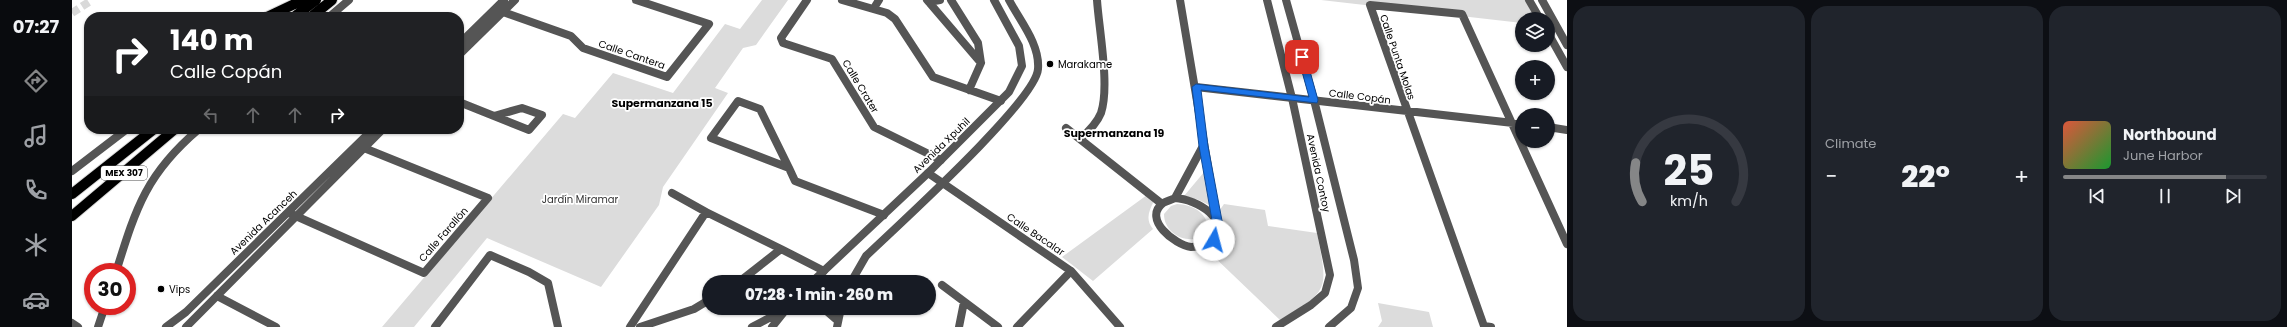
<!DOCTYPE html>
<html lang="en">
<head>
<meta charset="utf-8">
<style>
	:root { --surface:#171b24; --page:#20242c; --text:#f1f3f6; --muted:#9ea1a6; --line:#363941; --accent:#858687 }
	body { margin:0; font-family:Poppins,sans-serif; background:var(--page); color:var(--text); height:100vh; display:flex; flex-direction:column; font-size:15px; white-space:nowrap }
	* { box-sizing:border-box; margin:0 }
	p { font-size:13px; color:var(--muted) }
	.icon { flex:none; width:22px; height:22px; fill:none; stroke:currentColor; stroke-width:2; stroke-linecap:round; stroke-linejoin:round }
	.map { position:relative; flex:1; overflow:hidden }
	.details { display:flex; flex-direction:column; gap:6px; padding:6px; background:#0d0f14; width:720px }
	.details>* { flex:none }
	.hud { position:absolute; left:12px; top:12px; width:380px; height:122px; border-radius:16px; box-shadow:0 1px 3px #0004; background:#202124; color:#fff; overflow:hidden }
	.controls { position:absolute; left:1443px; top:12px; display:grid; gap:8px }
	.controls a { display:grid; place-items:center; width:40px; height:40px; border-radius:50%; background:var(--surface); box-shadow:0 1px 3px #0004; font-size:20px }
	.speed { position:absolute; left:12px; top:263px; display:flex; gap:8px; font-size:20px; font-weight:700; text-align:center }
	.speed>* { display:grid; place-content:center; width:52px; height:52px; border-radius:50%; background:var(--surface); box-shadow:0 1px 3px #0004; line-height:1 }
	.speed .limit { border:6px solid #d22; background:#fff; color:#111 }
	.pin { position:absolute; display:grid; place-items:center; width:34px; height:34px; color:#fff; margin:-17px; border-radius:8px; box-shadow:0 2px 6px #0006 }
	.me { position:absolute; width:44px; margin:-22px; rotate:8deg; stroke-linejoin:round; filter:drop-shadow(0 0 3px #0008) }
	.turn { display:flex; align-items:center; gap:14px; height:84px; padding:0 20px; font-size:18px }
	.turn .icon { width:52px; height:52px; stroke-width:2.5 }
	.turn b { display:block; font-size:28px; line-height:34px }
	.lanes { display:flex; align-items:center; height:38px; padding:0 20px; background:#0003; justify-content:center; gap:20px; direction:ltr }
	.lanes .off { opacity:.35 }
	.big { font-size:30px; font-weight:800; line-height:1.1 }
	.details .card { flex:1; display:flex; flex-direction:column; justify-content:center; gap:6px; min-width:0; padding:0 14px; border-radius:16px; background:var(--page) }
	.details .dial { align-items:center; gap:0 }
	.dial svg { height:104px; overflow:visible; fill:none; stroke:var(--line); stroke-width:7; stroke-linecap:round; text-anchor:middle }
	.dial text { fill:var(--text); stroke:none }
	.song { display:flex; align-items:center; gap:12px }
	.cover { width:48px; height:48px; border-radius:6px; background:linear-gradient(135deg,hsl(10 70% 55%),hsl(130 70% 35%)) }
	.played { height:4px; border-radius:2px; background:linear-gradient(90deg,var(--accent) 80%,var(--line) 80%) }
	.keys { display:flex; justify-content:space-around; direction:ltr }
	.heat { display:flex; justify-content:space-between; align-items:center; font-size:22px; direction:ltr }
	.details .tiles { flex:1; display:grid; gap:6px; grid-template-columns:repeat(3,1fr) }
	.trip { position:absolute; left:630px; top:275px; width:234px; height:40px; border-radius:20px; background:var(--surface); box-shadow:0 1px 3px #0004; font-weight:800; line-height:40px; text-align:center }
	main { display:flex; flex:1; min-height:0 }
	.menu { display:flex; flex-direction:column; width:72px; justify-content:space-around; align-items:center; background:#090b0e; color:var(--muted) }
	.menu .icon { width:28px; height:28px }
	.menu .selected { color:var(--accent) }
	.menu b { font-size:18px; color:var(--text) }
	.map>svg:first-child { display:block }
</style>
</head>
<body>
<main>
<nav class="menu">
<b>07:27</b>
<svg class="icon selected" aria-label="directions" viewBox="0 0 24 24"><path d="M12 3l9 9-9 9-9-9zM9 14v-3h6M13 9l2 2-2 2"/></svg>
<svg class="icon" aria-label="music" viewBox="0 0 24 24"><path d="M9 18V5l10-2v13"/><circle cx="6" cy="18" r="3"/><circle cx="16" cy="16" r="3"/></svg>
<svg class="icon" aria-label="phone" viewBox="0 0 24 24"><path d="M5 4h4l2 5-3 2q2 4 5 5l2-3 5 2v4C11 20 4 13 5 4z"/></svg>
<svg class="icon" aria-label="climate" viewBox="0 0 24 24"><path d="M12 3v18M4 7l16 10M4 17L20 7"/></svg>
<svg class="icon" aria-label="car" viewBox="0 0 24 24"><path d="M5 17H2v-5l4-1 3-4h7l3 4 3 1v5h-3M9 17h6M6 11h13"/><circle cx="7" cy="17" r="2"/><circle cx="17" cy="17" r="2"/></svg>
</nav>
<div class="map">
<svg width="1495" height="327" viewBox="0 0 1495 327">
	<rect width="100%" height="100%" fill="#fff"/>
	<path fill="#dcdcdc" d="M690,0h26l-32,45 -13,3 -28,40 13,5 -65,94 -4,18 -58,82 -114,-49 -73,89h-32l181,-213 12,4 38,-45 60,20 52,-69 15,5z
		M1249,0h204l10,19h-13v4z
		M1133,171l8,36 -14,-7 -15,-4z
		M1075,195l7,6c-5,10 -9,18 -1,28l-60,52 -31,-24z
		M1105,204c15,1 28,7 31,22l-4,10c-17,9 -40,-2 -40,-22l7,-8z
		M1152,204l41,6 3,16 49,7c11,57 13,57 -37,87l-71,-68 11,-11 4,-16 -7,-11z
		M1306,303l51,9 4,15h-55l4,-6z"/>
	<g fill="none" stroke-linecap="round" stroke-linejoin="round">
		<path stroke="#d9d9d9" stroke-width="8" stroke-dasharray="8 4" stroke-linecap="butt" d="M0,13l20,-13"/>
		<g stroke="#dbdbdb" stroke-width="12">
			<path id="primary" d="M195,17l36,-17
				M222,17l22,-17
				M239,17l21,-17
				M0,194l82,-65
				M0,216l103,-87"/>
		</g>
		<path stroke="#555" stroke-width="8" d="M735,0l-26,38 2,5 49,16 42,68 67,33
			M770,0l45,13 8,6 38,58 68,24
			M855,0l54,63 -3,-20 -27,-43
			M1108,0l38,226
			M857,2l11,-2
			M802,8l5,-8
			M431,12l68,24 12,12 84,29 42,-53 -73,-24
			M1124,87l326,37
			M897,90l12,-27
			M666,101l22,8 29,59 -78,-30z
			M387,102l35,14
			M450,108l20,7 -13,15 -35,-14z
			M1476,127l19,3
			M994,128l96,76
			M1008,139c8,-7 17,-16 21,-26 9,-27 -2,-83 -4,-113
			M717,168l6,13 89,34
			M856,173l143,98 49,56
			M600,193l34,19
			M1103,198c21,1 59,22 35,45 -6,2 -12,4 -19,4 -16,-2 -49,-28 -28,-44 4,-2 8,-3 12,-5z
			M1103,198l28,-52
			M217,213l135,60 64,-75 -124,-50
			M709,249l43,22
			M870,285l56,42
			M145,296l59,31
			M363,327l55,-72 39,17 19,11 10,44
			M558,327l76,-115 75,37 -42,33
			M568,327l54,-18 15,-9
			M887,327l5,-25
			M945,327l54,-56
			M1419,327l-7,-1 -114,-321 92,9 105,230"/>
		<path stroke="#555" stroke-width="8" d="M1195,0l25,98 38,177 -5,18 -14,12 -35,22
			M1214,0l28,100 40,160 4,28 -7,20 -22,19
			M1457,0l11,19
			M1470,0l25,45
			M257,17l20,-17
			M1476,33l19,34
			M387,44l45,-44
			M387,55l56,-55
			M0,171l55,-42
			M44,272c20,-64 30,-98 83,-143
			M740,282l116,-109 81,-81 13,-26 -3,-20 -25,-46
			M779,282l15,-26c30,-29 170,-155 172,-187 2,-25 -18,-48 -29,-69
			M751,308l15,13
			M0,323l6,4
			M26,327l7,-21
			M94,327l20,-15 187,-183
			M114,327l197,-198
			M680,327l36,-19
			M700,327l12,-15
			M765,327l4,-19"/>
		<use href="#primary" stroke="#000" stroke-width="10"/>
	</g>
	<path fill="#1a73e8" stroke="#114b97" d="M1227,55h3l4,2 12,43 -1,3 -116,-13 7,56 15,80 -1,7 -4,10h-7l-2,-3 4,-7v-7l-14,-80 -7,-59 4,-3 113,13 -11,-40z"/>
	<g fill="#000" stroke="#fff" stroke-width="1.5">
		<circle cx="978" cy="64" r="4"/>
		<circle cx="89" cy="289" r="4"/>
	</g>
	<g text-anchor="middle" stroke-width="3.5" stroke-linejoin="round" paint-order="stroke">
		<rect fill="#fff" stroke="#4c4c4c" stroke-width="1" x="29" y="166" width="46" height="14" rx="3"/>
		<g font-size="9" font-weight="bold" fill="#000">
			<text x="52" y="176">MEX 307</text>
		</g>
		<g font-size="10" fill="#000" stroke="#fff">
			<text transform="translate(560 54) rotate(19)" y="4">Calle Cantera</text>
			<text transform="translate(1326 57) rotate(71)" y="4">Calle Punta Molas</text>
			<text transform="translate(789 86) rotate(59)" y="4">Calle Crater</text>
			<text transform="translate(1288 96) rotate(7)" y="4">Calle Copán</text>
			<text transform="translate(869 145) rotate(-44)" y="4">Avenida Xpuhil</text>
			<text transform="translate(1247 173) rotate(78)" y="4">Avenida Contoy</text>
			<text transform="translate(191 222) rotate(-44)" y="4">Avenida Acanceh</text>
			<text transform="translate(371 234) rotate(-49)" y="4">Calle Farallón</text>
			<text transform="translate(964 234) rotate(34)" y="4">Calle Bacalar</text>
		</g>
		<g font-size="10" fill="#000" stroke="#fff" text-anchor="start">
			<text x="986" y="68">Marakame</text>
			<text x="97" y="293">Vips</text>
		</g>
		<g font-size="10" fill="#333" stroke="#fff">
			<text x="508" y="203">Jardín Miramar</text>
		</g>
		<g font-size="11" font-weight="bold" fill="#000" stroke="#fff">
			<text x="590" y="107">Supermanzana 15</text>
			<text x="1042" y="137">Supermanzana 19</text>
		</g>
	</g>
</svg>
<div class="controls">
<a><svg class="icon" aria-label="layers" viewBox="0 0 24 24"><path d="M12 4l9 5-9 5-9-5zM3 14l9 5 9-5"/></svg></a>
<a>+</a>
<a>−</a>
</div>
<div class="speed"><div class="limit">30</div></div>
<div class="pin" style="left:1230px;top:57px;background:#d93025"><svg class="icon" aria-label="arrive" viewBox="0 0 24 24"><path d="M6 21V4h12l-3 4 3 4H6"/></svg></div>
<svg class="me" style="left:1142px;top:240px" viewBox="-20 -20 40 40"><circle r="19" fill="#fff"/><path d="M0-13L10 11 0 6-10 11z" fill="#1a73e8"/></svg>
<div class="trip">07:28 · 1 min · 260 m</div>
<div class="hud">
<div class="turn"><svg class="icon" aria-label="right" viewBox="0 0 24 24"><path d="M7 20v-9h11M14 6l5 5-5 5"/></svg><div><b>140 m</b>Calle Copán</div></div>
<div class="lanes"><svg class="icon off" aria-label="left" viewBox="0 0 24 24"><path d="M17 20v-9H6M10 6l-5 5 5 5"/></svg><svg class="icon off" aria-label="ahead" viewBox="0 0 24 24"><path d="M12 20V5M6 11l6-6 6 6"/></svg><svg class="icon off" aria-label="ahead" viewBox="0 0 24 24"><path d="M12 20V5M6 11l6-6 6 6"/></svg><svg class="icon" aria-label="right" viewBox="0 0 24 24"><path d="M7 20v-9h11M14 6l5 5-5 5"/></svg></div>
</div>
</div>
<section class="details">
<div class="tiles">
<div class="card dial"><svg viewBox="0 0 100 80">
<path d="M14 69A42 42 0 1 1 86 69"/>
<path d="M14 69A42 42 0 0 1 9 39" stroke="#858687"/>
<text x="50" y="56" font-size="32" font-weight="700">25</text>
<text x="50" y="72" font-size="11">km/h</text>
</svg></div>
<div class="card"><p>Climate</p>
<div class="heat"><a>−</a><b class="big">22°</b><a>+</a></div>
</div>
<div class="card">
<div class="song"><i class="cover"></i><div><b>Northbound</b><p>June Harbor</p></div></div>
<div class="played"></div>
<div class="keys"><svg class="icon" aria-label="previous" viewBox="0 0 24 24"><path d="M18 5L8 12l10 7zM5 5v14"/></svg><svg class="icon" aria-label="pause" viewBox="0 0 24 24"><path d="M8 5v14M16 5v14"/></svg><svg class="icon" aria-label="next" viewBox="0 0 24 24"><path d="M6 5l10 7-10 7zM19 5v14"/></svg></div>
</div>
</div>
</section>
</main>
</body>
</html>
